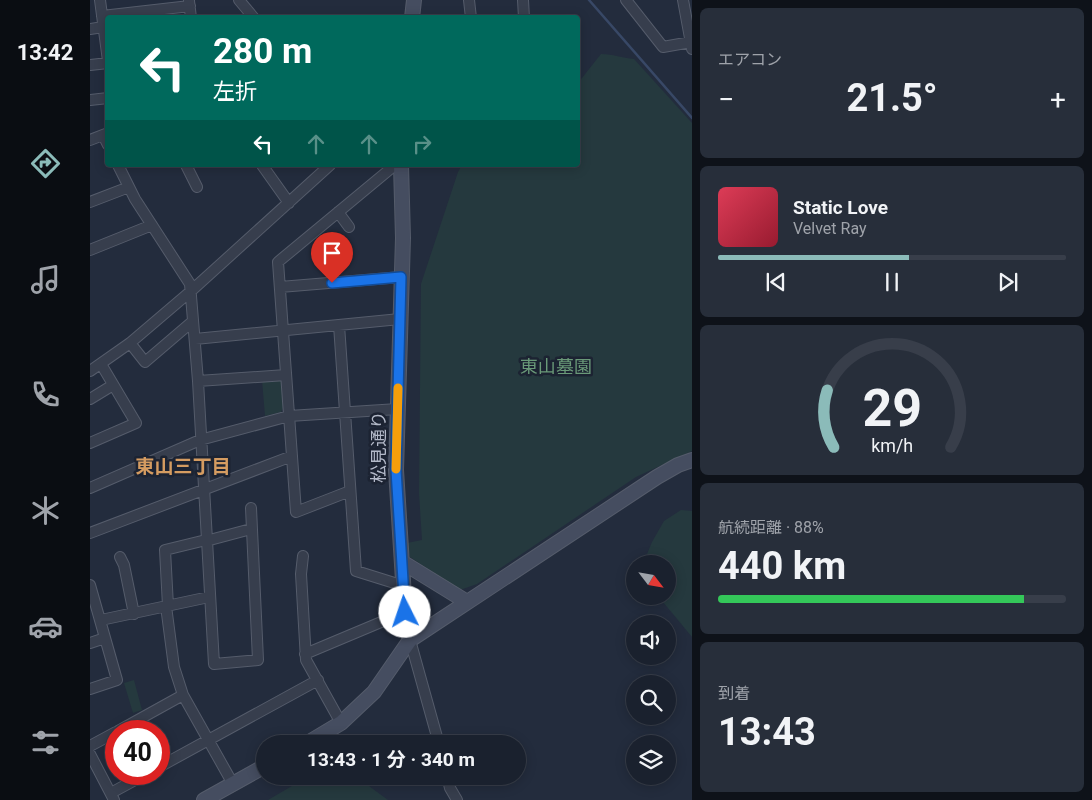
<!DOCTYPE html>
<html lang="ja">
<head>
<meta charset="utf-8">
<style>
	:root { --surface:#1a212e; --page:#272e3a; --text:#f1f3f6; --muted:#9fa3aa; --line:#383e4a; --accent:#8bbbb9 }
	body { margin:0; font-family:Roboto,"Noto Sans JP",sans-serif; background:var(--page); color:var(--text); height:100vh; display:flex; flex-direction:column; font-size:19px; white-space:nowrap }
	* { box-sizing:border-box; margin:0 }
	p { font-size:16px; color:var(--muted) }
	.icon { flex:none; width:28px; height:28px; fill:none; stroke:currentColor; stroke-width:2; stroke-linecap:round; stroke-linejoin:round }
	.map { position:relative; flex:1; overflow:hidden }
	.details { display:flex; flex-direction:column; gap:8px; padding:8px; background:#0e1219; width:400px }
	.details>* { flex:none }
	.hud { position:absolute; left:15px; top:15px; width:475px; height:152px; border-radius:5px; box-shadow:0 2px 12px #0003,0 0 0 1px var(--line); background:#00695c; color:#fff; overflow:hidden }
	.needle { width:32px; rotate:121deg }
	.fabs { position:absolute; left:536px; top:555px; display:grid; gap:10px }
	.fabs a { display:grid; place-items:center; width:50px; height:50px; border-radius:50%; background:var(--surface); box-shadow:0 2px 12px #0003,0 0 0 1px var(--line); font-size:25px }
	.speed { position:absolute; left:15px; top:720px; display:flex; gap:10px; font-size:25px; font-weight:700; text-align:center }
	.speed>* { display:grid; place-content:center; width:65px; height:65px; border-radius:50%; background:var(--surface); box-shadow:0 2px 12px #0003,0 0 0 1px var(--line); line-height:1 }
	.speed .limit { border:8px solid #d22; background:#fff; color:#111 }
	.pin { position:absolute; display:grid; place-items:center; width:42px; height:42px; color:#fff; margin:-51px -21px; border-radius:50% 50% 50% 0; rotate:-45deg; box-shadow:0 0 5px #0007 }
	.pin .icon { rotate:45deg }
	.me { position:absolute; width:55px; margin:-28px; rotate:356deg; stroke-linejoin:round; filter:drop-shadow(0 0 4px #0008) }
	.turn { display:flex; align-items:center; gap:18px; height:105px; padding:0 25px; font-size:22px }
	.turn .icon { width:65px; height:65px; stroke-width:2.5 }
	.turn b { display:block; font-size:35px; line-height:42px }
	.lanes { display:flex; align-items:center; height:48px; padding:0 25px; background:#0003; justify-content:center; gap:25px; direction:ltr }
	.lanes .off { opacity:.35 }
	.big { font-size:38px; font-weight:700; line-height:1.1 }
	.details .widget { flex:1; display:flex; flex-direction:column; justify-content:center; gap:8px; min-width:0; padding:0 18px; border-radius:8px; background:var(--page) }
	.details .dial { align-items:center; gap:0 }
	.dial svg { height:130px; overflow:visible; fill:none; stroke:var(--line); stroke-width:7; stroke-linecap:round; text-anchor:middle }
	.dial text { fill:var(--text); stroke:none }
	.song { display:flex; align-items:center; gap:15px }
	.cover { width:60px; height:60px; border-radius:8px; background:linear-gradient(135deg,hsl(350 70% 55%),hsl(350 70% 35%)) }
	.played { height:5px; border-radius:2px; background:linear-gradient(90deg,var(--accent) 55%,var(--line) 55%) }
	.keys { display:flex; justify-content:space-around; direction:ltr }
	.heat { display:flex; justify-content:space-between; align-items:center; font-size:28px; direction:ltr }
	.charge { height:8px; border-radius:4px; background:linear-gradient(90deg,#34c759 88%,var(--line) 0) }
	.trip { position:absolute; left:166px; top:735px; width:270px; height:50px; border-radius:25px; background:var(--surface); box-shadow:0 2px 12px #0003,0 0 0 1px var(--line); font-weight:700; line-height:50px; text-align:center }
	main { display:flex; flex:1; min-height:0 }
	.dock { display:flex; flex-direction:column; width:90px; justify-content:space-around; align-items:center; background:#0a0d12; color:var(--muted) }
	.dock .icon { width:35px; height:35px }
	.dock .selected { color:var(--accent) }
	.dock b { font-size:22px; color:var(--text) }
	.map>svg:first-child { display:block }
</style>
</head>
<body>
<main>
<nav class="dock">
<b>13:42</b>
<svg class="icon selected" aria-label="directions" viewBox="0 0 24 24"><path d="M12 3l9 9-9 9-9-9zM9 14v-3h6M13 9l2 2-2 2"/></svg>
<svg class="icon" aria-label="music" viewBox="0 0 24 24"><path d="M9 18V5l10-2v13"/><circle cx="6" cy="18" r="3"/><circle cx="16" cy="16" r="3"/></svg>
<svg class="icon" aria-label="phone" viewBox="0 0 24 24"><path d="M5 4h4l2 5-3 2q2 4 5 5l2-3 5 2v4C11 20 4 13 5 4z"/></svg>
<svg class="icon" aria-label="climate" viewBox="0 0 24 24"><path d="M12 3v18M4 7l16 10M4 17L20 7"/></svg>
<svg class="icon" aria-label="car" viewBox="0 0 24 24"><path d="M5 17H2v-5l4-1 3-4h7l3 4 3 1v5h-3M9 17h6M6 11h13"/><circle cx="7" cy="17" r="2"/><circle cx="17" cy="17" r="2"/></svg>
<svg class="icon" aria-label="filters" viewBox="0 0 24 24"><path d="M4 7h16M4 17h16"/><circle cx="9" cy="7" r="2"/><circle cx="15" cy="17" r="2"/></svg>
</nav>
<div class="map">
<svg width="602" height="800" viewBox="0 0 602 800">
	<rect width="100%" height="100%" fill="#232c3d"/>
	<path fill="#25393e" d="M511,54c12,0 21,4 33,5l58,64v328l-56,26 -159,107 -17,6 -50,-33 -3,-14 15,-3 -3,-47 2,-209 37,-112 4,-7h116v-82z
		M189,379l3,3 1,26 -2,4 -16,4 -3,-36z
		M591,510l11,1v126l-34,-41h10v-32h-25l9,-22 12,-21z
		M44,680l8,30 -9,3 -9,-30z
		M219,776l49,2 30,22h-120z"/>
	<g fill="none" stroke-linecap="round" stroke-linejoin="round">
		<path stroke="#384866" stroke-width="2.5" d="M499,0l103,118"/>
		<g stroke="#555c6b" stroke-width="12">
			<path id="street" d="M10,0l8,61
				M149,0l15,18
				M379,0l2,18
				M433,0l1,18
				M536,0l37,47 28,-5
				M593,0l9,49
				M99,1l2,17
				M12,16l88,-10
				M0,29l13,-2
				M0,65l18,-2
				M0,100l18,-2
				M13,135l5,10
				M0,140l18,-7
				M28,165l17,34 55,85 8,97 16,283 44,-4 -7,-152
				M96,165l11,22
				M172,165l27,38
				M0,202l39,-15
				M248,212l11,15
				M0,250l62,-25
				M190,287l121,-10
				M249,325l17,246 48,15
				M105,339l205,-20
				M40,343l15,19 48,-41
				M0,371l40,-28 61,-52 139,-126
				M108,381l88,-6
				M0,399l23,-14
				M0,443l46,-20 -35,-59
				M0,488l110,-48 89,-24 109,-7
				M260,491l-54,21 -18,-250 117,-97
				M0,533l202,-77
				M116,541l45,-12
				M213,556l-2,18 5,86 35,63
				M30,557l4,8 10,49
				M0,585l27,95 -27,9
				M76,606l8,61 9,28 50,89
				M78,606l-3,-56 41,-10
				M11,620l108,-23
				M320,640l29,104
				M0,643l15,-5
				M215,654l100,-42
				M28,731l65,-36
				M0,746l26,-14
				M0,754l24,46
				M69,767l159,-87
				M357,776l3,12 7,12
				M21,793l35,-19"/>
		</g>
		<g stroke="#555c6b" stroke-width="16">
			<path id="secondary" d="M322,18l2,-18
				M312,562l65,40
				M320,640l247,-163 21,-12 14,-5
				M216,744l35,-21 33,-31 36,-52 -5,-28 -9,-142 7,-232 -2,-73
				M114,800l61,-34"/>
		</g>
		<use href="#street" stroke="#373e4d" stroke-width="10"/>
		<use href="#secondary" stroke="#454d60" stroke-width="14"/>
	</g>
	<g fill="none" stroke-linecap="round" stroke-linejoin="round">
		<g stroke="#114b97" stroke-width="12">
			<path id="route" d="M242,283l69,-6 -5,193 9,142"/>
		</g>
		<use href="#route" stroke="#1a73e8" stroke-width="9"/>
		<path stroke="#f59e0b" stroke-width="9" d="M306,469l2,-81"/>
	</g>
	<g text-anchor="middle" stroke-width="5" stroke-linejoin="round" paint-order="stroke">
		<g font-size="18" fill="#6a9978" stroke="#1c2332">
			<text x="466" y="373">東山墓園</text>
		</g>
		<g font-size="18" fill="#b3b9c8" stroke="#1c2332">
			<text transform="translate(289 447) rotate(-90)" y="6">松見通り</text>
		</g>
		<g font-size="19" font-weight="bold" fill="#d59c61" stroke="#1c2332">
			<text x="93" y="473">東山三丁目</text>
		</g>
	</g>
</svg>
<div class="fabs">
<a><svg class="needle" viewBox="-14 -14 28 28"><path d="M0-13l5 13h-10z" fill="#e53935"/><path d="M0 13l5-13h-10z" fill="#9fa3aa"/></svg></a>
<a><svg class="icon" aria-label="sound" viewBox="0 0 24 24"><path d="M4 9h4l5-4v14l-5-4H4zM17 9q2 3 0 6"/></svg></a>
<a><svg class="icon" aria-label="search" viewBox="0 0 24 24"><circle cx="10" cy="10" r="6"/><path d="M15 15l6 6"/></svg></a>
<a><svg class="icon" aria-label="layers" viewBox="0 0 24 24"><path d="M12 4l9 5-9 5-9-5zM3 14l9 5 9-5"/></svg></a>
</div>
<div class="speed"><div class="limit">40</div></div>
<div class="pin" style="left:242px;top:283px;background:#d93025"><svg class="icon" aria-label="arrive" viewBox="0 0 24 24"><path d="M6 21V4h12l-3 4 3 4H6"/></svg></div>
<svg class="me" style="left:315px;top:612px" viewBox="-20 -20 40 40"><circle r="19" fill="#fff"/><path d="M0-13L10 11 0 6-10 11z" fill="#1a73e8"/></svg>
<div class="trip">13:43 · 1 分 · 340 m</div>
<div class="hud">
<div class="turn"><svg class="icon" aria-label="left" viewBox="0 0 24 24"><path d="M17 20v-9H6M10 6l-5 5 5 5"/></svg><div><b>280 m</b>左折</div></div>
<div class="lanes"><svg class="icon" aria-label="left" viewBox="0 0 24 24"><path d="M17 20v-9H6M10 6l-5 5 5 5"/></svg><svg class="icon off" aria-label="ahead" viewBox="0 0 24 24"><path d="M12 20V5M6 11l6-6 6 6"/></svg><svg class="icon off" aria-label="ahead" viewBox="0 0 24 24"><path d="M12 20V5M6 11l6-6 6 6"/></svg><svg class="icon off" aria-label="right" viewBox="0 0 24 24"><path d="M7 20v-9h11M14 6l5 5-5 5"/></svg></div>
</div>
</div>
<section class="details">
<div class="widget"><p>エアコン</p>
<div class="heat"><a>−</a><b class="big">21.5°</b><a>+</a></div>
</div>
<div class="widget">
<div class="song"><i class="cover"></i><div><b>Static Love</b><p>Velvet Ray</p></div></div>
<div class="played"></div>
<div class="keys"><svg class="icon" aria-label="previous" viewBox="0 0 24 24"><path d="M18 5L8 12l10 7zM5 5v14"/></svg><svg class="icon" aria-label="pause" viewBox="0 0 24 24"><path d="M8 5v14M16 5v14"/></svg><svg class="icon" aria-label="next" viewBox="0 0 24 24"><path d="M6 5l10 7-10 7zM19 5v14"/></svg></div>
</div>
<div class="widget dial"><svg viewBox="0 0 100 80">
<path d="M14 69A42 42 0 1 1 86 69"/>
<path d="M14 69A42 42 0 0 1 10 34" stroke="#8bbbb9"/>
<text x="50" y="56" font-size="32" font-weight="700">29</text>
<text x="50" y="72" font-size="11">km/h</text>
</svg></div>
<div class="widget"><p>航続距離 · 88%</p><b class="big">440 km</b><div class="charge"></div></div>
<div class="widget"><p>到着</p><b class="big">13:43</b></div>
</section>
</main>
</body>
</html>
